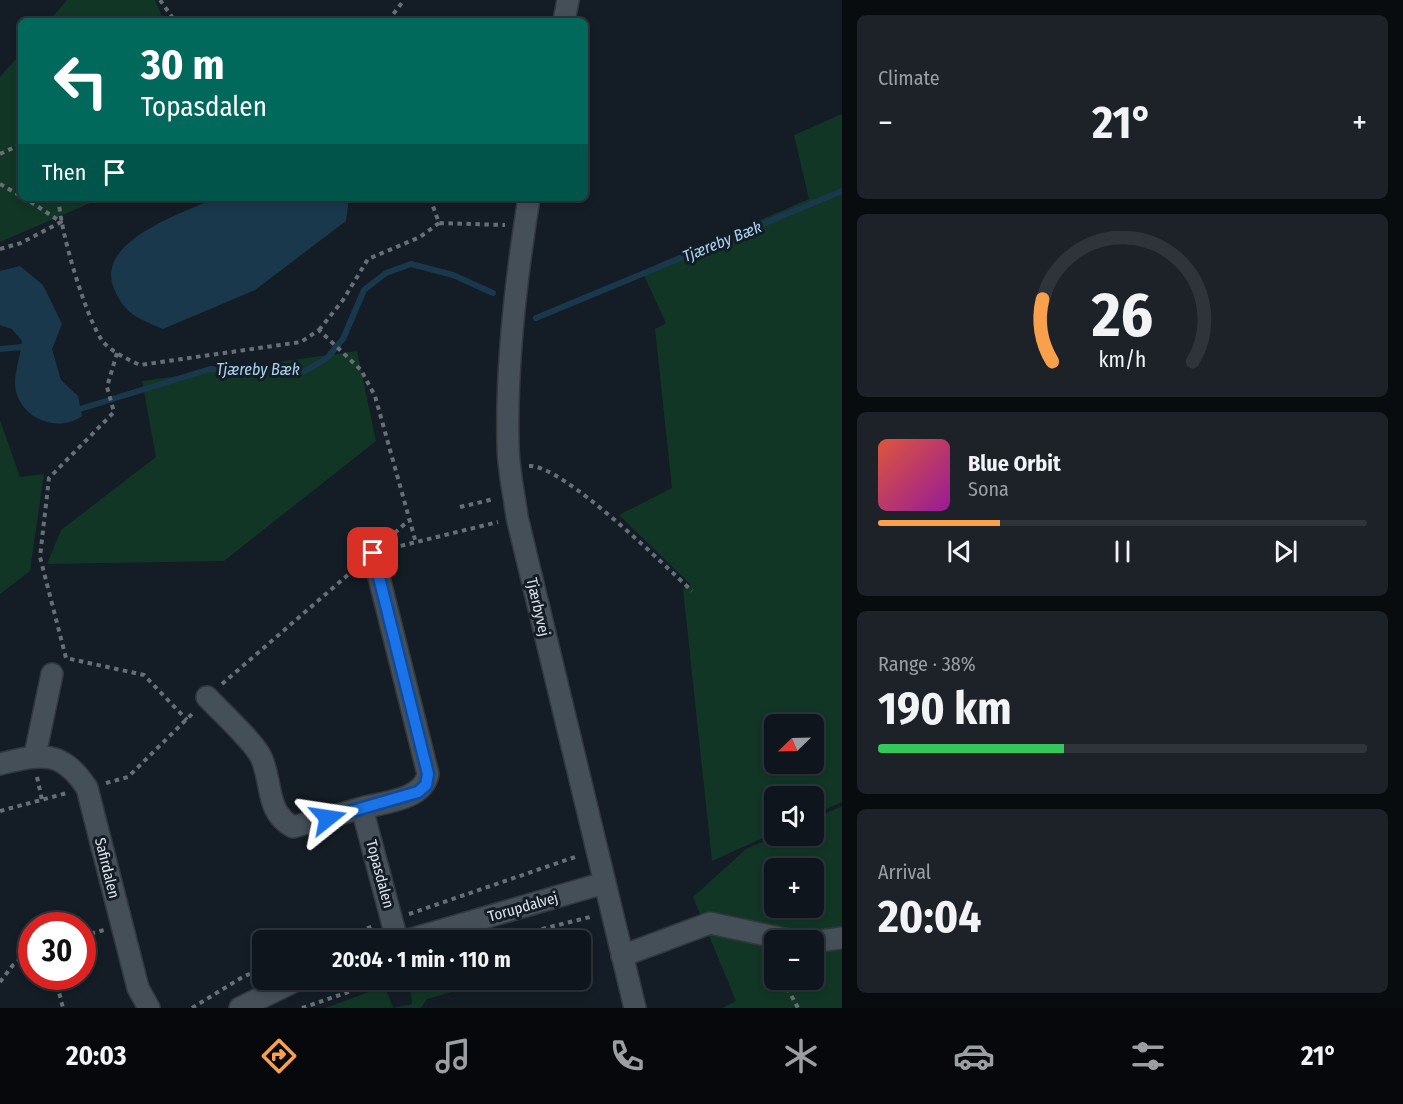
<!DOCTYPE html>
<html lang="en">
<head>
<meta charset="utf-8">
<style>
	:root { --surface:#0f151c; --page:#1d2229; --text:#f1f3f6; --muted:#9b9fa3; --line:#2f343b; --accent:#f9a04c }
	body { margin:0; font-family:"Fira Sans Condensed",sans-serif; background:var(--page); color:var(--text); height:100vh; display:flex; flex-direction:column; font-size:22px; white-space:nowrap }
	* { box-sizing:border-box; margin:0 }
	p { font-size:20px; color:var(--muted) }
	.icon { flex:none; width:33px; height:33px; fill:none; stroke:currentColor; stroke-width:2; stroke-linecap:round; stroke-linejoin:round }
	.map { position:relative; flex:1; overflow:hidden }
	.side { display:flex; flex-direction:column; gap:15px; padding:15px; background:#080c0f; width:561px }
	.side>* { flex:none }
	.top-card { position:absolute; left:18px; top:18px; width:570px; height:183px; border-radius:9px; box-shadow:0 3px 9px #0003,0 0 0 2px var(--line); background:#00695c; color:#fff; overflow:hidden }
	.needle { width:39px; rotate:247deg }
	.controls { position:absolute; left:764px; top:714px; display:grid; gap:12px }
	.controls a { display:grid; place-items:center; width:60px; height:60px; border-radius:9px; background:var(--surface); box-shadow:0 3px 9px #0003,0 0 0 2px var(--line); font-size:30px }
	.speed { position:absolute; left:18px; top:912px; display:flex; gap:12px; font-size:30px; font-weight:700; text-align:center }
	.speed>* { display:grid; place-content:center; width:78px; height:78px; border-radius:50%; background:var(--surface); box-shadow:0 3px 9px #0003,0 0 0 2px var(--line); line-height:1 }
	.speed .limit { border:9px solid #d22; background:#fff; color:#111 }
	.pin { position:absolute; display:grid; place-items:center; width:51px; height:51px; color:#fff; margin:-26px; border-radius:12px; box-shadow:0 3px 9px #0006 }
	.me { position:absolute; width:66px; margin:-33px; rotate:75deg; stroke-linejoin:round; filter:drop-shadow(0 0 4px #0008) }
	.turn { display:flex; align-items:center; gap:21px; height:126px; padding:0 24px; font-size:27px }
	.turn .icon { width:78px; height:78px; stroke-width:2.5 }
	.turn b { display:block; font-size:42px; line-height:51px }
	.then { display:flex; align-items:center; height:57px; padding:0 24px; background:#0003; gap:12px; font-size:22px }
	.big { font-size:45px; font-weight:700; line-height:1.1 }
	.side .tile { flex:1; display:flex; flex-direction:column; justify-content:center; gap:9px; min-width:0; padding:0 21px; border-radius:9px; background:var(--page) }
	.side .dial { align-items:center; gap:0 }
	.dial svg { height:156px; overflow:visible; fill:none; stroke:var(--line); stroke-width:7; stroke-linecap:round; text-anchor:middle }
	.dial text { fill:var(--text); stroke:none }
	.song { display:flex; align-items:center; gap:18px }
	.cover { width:72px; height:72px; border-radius:9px; background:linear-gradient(135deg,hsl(10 70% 55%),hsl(300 70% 35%)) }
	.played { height:6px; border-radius:3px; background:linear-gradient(90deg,var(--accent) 25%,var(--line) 25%) }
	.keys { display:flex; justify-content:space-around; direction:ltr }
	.heat { display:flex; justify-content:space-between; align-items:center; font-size:33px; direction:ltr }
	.charge { height:9px; border-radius:4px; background:linear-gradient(90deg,#34c759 38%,var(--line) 0) }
	.trip { position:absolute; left:252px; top:930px; width:339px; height:60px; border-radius:9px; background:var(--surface); box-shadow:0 3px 9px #0003,0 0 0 2px var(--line); font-weight:700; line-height:60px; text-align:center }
	.tab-bar { display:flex; height:96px; justify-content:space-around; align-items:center; background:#06080b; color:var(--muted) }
	.tab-bar .icon { width:42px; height:42px }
	.tab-bar .current { color:var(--accent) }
	.tab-bar b { font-size:27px; color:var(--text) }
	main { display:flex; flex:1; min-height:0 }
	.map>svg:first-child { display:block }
</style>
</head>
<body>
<main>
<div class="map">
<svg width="842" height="1008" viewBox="0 0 842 1008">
	<rect width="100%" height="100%" fill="#141c25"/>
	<path fill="#113625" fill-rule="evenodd" d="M67,0h88l9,21h-115z
		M21,53v145h81l-102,44v-165z
		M842,114v688l-29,13v-19h-39v37l-62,28 -29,-272 8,-4 -72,-70 53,-27 -17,-159 11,-6 -24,-52 167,-72 -15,-64zM774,724h39v40h-39z
		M357,351l19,90 -152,120 -177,3 14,-34 95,-73 -14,-76z
		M0,420l20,57 24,-3 -14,97 -30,23z
		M842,806v202h-120l14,-7 -43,-104 53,-48 30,-13h37v-17zM774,868h39v40h-39zM774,940h39v40h-39z
		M410,980h84l-67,19 -6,9h-96l52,-19 10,3 6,16 19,-4z"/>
	<path fill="#19384c" d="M216,198h133l-3,23 -91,69 -92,39c-26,-11 -39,-15 -50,-43 -16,-46 72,-74 103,-88z
		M20,266l23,19 19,39 -10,25 9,31 17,16 4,20c-26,19 -67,0 -67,-34 0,-10 6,-29 7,-41l-10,-12 -12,-4v-54z"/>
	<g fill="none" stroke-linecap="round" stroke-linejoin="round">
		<path stroke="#19384c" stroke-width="6" d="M536,318l306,-127
			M0,349l22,-2
			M80,409l130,-40 95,2 22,-13 16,-19 21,-49 22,-17 25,-9 42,11 40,18"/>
		<g stroke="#32373e" stroke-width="24">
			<path id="minor" d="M564,21l4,-21
				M529,198c-13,80 -23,165 -21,246 0,25 6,49 9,73l118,491
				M373,553l55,221c-5,26 -43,28 -66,34l35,132
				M207,697c13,14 47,45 54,60 12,26 4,55 32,70l69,-19
				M35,755l17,-81
				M0,764c42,-10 61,-15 87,24l51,200 11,20
				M408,940l196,-57
				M813,942l29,-4
				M622,956l88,-33 79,17
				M240,1008l57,-28"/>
		</g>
		<path stroke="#676e76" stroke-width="4" stroke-dasharray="4.5 4.5" stroke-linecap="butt" d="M160,0l15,21
			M388,21l16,-21
			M0,154l21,-10
			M0,184l21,12
			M59,198c-1,27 28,125 45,145 10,10 23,16 36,22l161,-23 18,-12 42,40 14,26 41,147
			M430,198l9,25 66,2
			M0,249l21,-6 40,-21 -36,-24
			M319,330l24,-30 25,-41 52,-22 19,-14
			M117,353l-10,34 7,25 -65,66 -9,79 26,101 78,17 43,45
			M529,466c33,-2 135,99 163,125
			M460,507l34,-8
			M388,539l21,-19
			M392,548l106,-26
			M222,684l135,-117
			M37,777l5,23
			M106,783l22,-6 66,-65
			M0,811l67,-18
			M409,914l169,-58
			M82,936l22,-6
			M333,940l41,-14
			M498,940l96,-24
			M55,976l8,32
			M783,980l15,28
			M0,982l13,-17 19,-15
			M192,1008l49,-30 21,-10
			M302,1008l81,-28"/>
		<use href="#minor" stroke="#454f58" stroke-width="21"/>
	</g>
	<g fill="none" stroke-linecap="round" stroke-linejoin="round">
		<g stroke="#114b97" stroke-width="15">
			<path id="route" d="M328,818l90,-26 8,-7 2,-11 -55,-221"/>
		</g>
		<use href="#route" stroke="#1a73e8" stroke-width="10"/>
	</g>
	<g text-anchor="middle" stroke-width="6" stroke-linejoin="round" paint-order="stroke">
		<g font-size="15" fill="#dde3e9" stroke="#141c25">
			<text transform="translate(538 607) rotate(77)" y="5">Tjærbyvej</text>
			<text transform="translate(107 868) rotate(76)" y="5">Safirdalen</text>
			<text transform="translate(380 874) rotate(75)" y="5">Topasdalen</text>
			<text transform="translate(523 907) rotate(-16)" y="5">Torupdalvej</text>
		</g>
		<g font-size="16" font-style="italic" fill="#a8d4f2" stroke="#141c25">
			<text transform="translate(722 241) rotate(-22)" y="6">Tjæreby Bæk</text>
			<text x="258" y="375">Tjæreby Bæk</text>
		</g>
	</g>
</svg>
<div class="controls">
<a><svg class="needle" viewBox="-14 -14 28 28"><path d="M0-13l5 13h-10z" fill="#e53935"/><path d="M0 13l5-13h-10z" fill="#9b9fa3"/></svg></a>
<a><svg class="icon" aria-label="sound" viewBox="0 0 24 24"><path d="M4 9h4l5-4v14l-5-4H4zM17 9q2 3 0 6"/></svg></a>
<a>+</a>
<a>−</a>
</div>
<div class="speed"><div class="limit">30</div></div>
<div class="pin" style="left:373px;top:553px;background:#d93025"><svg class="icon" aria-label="arrive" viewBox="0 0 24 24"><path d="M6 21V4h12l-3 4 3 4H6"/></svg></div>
<svg class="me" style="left:328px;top:818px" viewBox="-20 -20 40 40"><path d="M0-17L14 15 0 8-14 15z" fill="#1a73e8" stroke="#fff" stroke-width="4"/></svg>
<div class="trip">20:04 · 1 min · 110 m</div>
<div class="top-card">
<div class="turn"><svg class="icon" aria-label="left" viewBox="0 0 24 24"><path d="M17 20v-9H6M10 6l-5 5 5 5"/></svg><div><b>30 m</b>Topasdalen</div></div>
<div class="then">Then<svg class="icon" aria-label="arrive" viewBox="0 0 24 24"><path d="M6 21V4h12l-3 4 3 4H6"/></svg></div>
</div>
</div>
<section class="side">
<div class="tile"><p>Climate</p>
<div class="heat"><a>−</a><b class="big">21°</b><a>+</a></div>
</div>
<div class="tile dial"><svg viewBox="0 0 100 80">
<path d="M14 69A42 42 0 1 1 86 69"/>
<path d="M14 69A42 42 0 0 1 9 37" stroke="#f9a04c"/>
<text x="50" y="56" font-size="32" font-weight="700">26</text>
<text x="50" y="72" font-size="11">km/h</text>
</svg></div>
<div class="tile">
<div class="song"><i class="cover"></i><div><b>Blue Orbit</b><p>Sona</p></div></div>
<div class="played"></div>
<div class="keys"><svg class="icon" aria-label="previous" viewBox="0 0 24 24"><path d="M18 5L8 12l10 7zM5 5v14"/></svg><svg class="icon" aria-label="pause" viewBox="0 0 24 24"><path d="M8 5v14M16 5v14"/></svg><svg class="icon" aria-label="next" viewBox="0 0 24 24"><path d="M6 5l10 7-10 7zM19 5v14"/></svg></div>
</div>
<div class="tile"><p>Range · 38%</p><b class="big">190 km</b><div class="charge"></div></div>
<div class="tile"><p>Arrival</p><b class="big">20:04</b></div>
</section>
</main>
<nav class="tab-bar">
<b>20:03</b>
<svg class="icon current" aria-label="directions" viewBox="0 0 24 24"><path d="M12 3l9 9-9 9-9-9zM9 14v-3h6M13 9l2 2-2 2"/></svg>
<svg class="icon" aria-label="music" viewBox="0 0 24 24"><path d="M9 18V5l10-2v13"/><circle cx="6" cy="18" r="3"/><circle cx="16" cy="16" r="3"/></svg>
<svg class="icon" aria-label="phone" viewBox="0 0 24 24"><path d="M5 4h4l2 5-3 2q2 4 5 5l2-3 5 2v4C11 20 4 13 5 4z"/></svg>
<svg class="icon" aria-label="climate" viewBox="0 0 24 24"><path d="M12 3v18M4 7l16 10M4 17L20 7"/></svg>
<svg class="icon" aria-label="car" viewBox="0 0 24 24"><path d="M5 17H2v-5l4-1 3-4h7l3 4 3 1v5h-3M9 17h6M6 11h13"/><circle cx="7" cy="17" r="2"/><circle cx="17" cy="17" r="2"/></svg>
<svg class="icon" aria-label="filters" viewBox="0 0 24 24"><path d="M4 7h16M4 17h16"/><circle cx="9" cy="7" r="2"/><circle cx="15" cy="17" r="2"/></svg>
<b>21°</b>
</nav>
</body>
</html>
